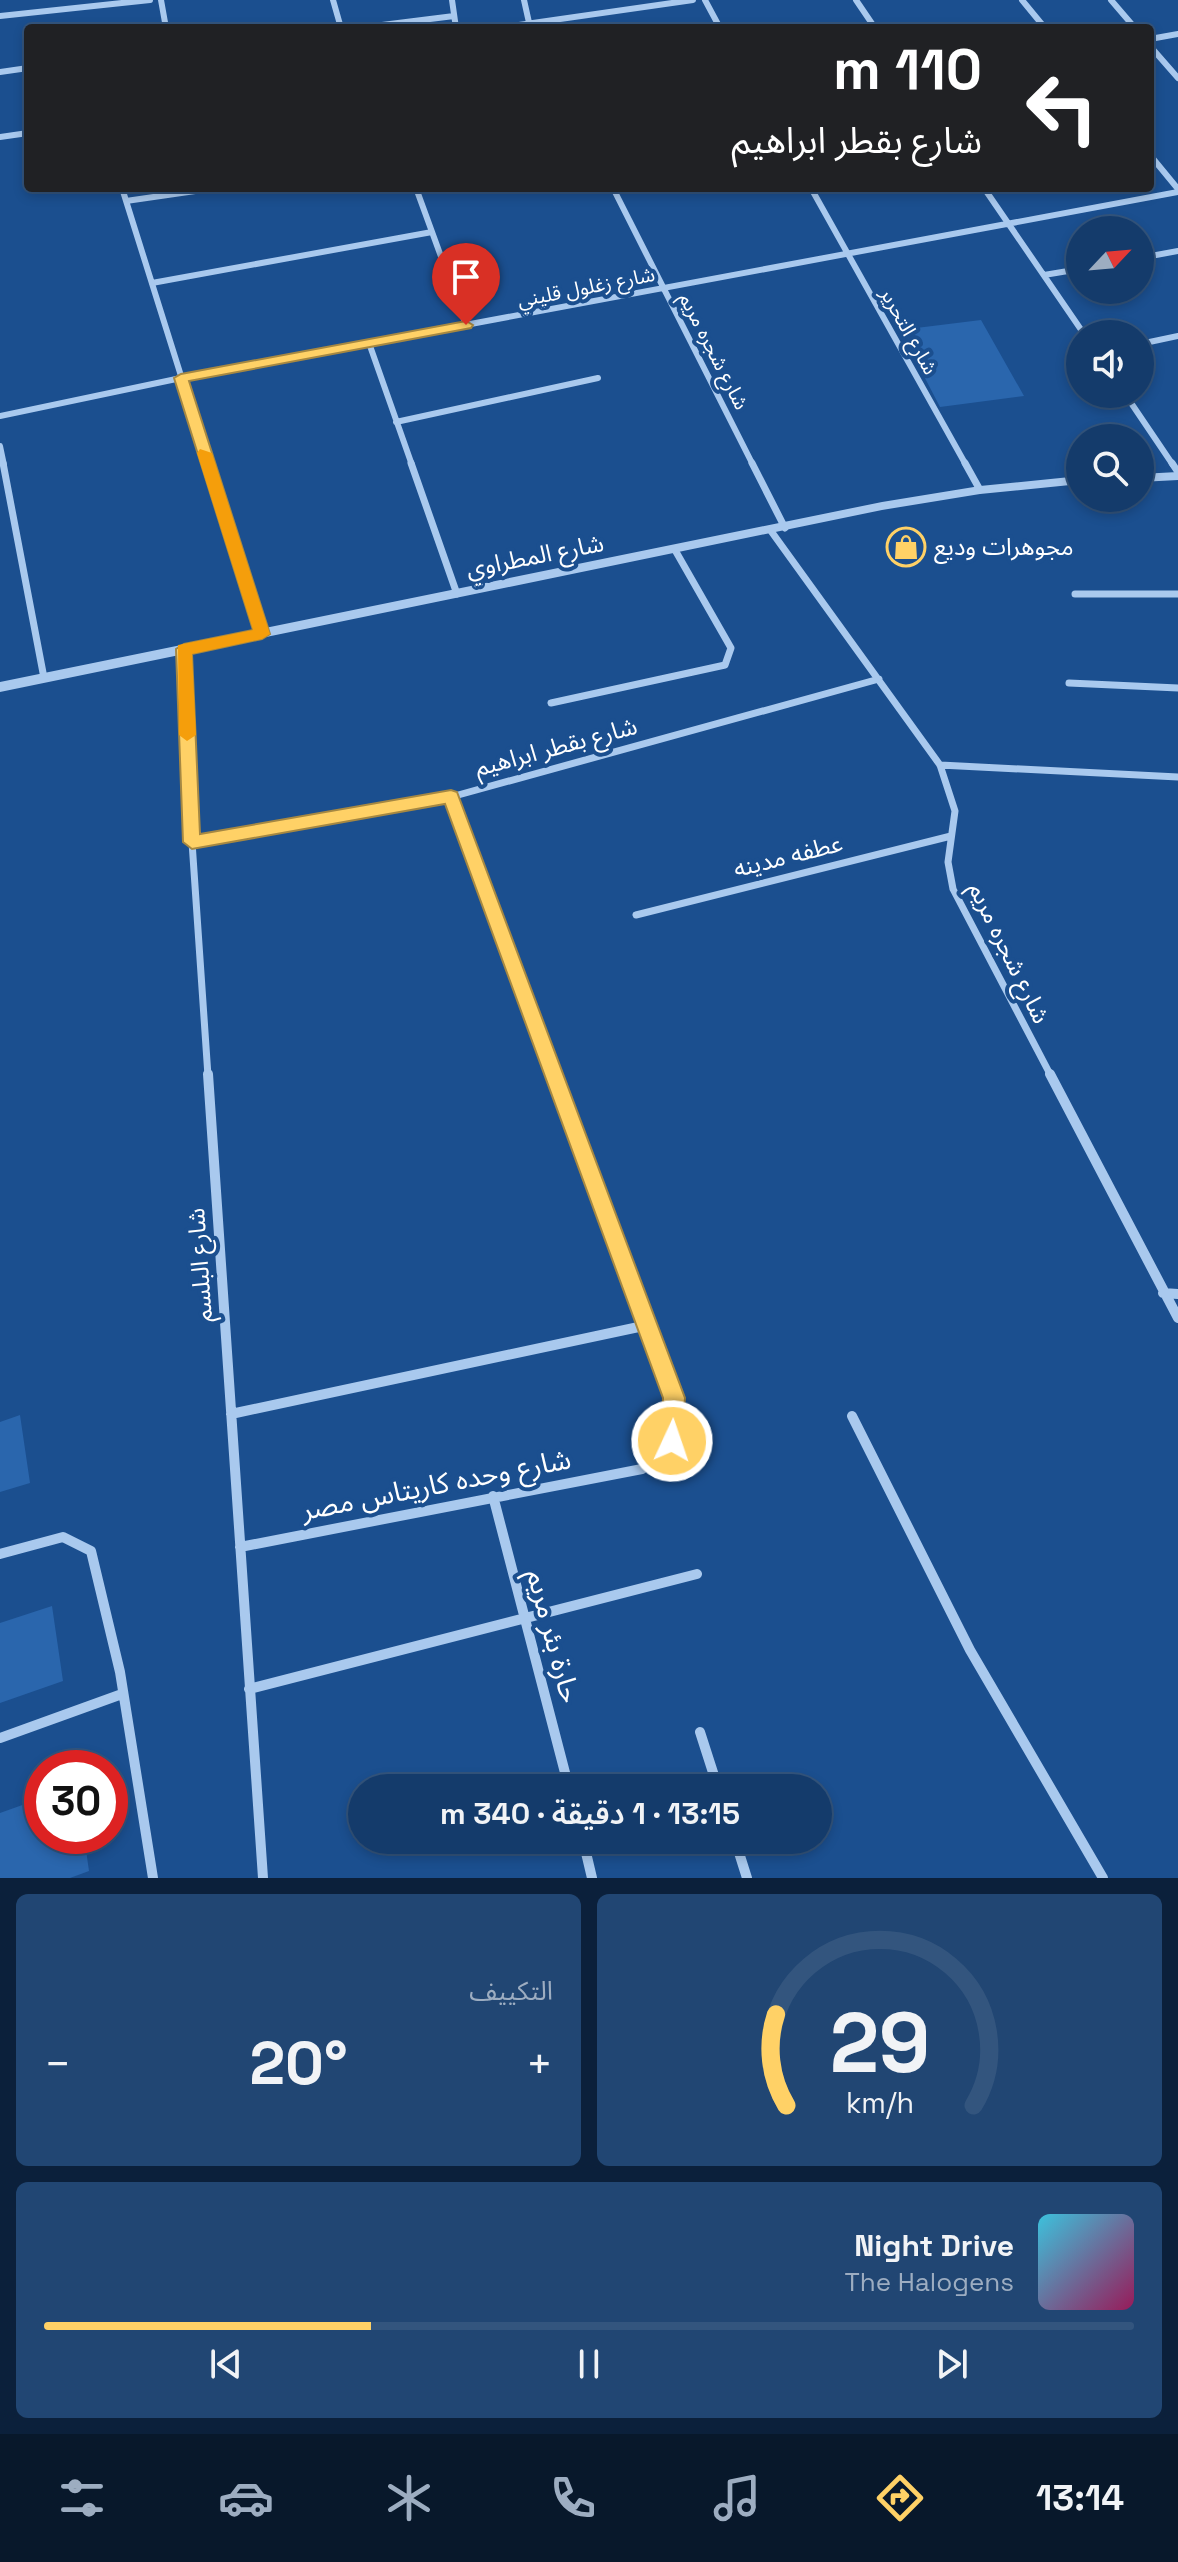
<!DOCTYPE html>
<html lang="ar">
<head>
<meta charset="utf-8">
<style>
	:root { --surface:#143b6b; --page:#214673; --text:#f1f3f6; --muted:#9dadc1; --line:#33557e; --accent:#ffd166 }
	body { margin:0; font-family:"Space Grotesk","Noto Sans Arabic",sans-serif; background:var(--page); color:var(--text); direction:rtl; height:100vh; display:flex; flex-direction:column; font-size:30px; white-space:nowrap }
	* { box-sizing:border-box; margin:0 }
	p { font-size:26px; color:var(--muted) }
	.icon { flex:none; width:44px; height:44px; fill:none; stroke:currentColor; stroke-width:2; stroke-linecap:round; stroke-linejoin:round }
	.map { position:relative; height:1878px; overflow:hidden; direction:ltr }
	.side { display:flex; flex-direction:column; gap:16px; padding:16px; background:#0b203b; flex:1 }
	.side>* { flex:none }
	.top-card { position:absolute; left:24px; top:24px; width:1130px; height:168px; border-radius:8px; box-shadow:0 4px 12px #0003,0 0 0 2px var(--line); direction:rtl; background:#202124; color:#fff; overflow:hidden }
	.needle { width:52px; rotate:64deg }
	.tools { position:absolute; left:1066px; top:216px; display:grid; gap:16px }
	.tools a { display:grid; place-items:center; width:88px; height:88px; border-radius:50%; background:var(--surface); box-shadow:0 4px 12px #0003,0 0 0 2px var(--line); font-size:40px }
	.speed { position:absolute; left:24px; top:1750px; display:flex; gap:16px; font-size:40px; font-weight:700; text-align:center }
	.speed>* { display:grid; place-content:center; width:104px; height:104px; border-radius:50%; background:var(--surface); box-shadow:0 4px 12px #0003,0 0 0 2px var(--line); line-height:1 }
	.speed .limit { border:12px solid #d22; background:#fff; color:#111 }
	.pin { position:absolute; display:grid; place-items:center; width:68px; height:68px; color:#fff; margin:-82px -34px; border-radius:50% 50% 50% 0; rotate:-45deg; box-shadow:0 0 8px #0007 }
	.pin .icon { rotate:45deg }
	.me { position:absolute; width:88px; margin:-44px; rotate:3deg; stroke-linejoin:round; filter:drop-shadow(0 0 6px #0008) }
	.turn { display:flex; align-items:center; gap:28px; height:168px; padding:0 40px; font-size:36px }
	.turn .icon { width:104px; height:104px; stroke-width:2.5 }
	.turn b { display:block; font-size:56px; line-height:68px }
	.big { font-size:60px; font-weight:600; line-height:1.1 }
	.side .card { flex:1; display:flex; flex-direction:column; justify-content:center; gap:12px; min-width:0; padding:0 28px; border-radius:12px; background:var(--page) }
	.side .dial { align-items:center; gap:0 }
	.dial svg { height:208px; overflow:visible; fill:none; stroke:var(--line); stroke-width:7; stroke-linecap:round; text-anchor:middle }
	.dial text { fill:var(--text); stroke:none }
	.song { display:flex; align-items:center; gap:24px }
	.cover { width:96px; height:96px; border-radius:12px; background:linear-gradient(135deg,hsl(190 70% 55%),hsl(330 70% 35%)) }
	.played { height:8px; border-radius:4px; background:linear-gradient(90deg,var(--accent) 30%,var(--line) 30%) }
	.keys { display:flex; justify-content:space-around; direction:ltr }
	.heat { display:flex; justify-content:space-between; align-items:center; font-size:44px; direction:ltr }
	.side .tiles { flex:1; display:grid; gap:16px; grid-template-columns:1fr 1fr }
	.card:last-child { grid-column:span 2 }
	.trip { position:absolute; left:348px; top:1774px; width:484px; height:80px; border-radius:40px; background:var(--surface); box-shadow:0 4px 12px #0003,0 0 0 2px var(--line); font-weight:600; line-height:80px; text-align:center; direction:rtl }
	.menu { display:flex; height:128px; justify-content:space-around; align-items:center; background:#08182b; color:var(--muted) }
	.menu .icon { width:56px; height:56px }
	.menu .selected { color:var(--accent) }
	.menu b { font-size:36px; color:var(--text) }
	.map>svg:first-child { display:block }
</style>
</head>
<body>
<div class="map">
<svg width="1178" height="1878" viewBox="0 0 1178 1878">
	<rect width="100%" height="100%" fill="#1b4f8f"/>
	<path fill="#2a66ad" d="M981,320l43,76 -84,11 -40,-77z
		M20,1415l10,68 -30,9v-70z
		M52,1606l11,75 -63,22v-80z
		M42,1798v38h42l5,35 -19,7h-70v-65z"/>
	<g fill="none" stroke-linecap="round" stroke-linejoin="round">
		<path stroke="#a9c9ee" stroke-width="6" d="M161,0l5,28
			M333,0l8,28
			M452,0l4,28
			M524,0l6,27
			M705,0l15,28
			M856,0l19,28
			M1022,0l23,28
			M1111,0l24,28
			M0,16l150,-16
			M358,28l96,-12
			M497,28l196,-28
			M1150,39l28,-5
			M1150,46l28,32
			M0,72l28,-4
			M0,137l28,-4
			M1150,155l28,34
			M122,188l87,277
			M416,188l50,137
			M613,188l140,277
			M811,188l155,277
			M984,188l100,146
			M126,201l90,-13
			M1140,258l38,-7
			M1044,275l36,-6
			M152,283l280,-51
			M369,343l43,122
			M1140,344l38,-8
			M1125,394l48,71
			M0,416l181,-38 997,-186
			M396,422l202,-44
			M0,446l4,19"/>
		<path stroke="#a9c9ee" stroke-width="7" d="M3,463l41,215
			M208,463l54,171
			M411,463l46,131
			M752,463l33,65
			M965,463l15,27
			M1172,463l6,9
			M771,531l169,234 15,46 -7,51 5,27 98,187
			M1075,594h103
			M184,649l8,193 16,234
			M1069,683l109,5
			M551,703l174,-38 6,-17 -56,-98
			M940,765l238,12
			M451,797l103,279
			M192,842l259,-45 428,-118
			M636,915l315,-79"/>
		<path stroke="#a9c9ee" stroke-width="10" d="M208,1074l55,804
			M1050,1074l128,244
			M1163,1293l15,1
			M231,1414l417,-89
			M852,1416l118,234 133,228
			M493,1496l76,292
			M240,1547l402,-78c28,-18 33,-39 32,-71l-120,-324
			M0,1554l63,-17 28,14 29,121 33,206
			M249,1689l448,-115
			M700,1732l18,56
			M0,1738l122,-44
			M583,1840l9,38
			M735,1840l12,38"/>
		<path fill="#a9c9ee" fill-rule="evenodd" d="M1178,472v8l-38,2v-8z
			M1080,476v8l-100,10 -98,16 -882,182v-10l882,-180 98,-16z"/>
	</g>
	<path fill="#ffd166" stroke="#a68842" stroke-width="2" d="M466,321l7,4 -2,3 -282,53 81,253 -8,5 -70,15 8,180 251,-44 6,2 228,606 -5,51 -8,3 -8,-3 -3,-8 2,-43 -218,-594 -253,45 -9,-7 -7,-193 8,-5 69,-14 -79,-252 7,-4z"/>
	<path fill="#f59e0b" d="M200,449l12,4 58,181 -8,5 -70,15 4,81 -9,6 -8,-6 -1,-90 75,-15 -56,-177z"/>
	<defs>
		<g id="shop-ring" transform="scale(2)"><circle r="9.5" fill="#1b4f8f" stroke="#ffd166" stroke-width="1.5"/><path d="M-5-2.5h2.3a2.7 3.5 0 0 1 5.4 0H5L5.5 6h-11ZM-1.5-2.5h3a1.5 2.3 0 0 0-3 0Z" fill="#ffd166"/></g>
	</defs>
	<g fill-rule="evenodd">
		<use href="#shop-ring" x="906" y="547"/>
	</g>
	<g text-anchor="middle" stroke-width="8" stroke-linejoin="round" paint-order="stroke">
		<g font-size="20" fill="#fff" stroke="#1b4f8f">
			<text transform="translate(586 287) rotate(-11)" y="7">شارع زغلول قليني</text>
			<text transform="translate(909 331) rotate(61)" y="7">شارع التحرير</text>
			<text transform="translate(714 351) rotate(63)" y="7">شارع شجره مريم</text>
		</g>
		<g font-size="24" fill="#fff" stroke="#1b4f8f" text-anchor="start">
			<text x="934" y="555">مجوهرات وديع</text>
		</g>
		<g font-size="24" fill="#fff" stroke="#1b4f8f">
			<text transform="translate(535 556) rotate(-11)" y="8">شارع المطراوي</text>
			<text transform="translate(556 747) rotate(-15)" y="8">شارع بقطر ابراهيم</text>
			<text transform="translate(788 856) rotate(-14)" y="8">عطفه مدينه</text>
			<text transform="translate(1009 953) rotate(64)" y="8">شارع شجره مريم</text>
			<text transform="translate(200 1265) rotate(-94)" y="8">شارع البلسم</text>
		</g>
		<g font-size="28" fill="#fff" stroke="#1b4f8f">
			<text transform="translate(436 1484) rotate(-11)" y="10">شارع وحده كاريتاس مصر</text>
			<text transform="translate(554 1636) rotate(75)" y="10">حارة بئر مريم</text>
		</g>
	</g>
</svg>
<div class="tools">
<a><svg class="needle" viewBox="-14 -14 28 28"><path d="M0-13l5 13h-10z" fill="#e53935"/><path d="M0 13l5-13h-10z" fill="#9dadc1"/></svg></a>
<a><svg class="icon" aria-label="sound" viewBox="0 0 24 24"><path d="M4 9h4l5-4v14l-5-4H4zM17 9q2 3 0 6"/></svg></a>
<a><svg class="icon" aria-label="search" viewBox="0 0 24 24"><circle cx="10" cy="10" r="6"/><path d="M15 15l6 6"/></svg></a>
</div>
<div class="speed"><div class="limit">30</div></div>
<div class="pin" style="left:466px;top:325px;background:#d93025"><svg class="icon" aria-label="arrive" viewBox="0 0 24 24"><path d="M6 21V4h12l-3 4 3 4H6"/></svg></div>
<svg class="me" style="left:672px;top:1441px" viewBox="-20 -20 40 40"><circle r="17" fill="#ffd166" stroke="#fff" stroke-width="3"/><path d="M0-11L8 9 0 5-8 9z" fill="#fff"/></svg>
<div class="trip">13:15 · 1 دقيقة · 340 m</div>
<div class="top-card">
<div class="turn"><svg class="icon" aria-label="left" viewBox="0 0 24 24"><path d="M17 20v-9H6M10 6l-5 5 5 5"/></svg><div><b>110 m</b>شارع بقطر ابراهيم</div></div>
</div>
</div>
<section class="side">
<div class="tiles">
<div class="card dial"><svg viewBox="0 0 100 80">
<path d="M14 69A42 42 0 1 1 86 69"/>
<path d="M14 69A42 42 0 0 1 10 34" stroke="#ffd166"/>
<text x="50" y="56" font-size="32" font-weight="700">29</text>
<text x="50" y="72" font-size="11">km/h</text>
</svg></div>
<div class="card"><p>التكييف</p>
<div class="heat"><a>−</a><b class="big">20°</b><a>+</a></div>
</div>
<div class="card">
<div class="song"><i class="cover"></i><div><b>Night Drive</b><p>The Halogens</p></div></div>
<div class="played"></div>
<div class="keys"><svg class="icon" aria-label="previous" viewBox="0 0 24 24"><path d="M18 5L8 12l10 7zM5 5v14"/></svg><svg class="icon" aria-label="pause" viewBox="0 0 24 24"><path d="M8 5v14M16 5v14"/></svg><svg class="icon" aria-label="next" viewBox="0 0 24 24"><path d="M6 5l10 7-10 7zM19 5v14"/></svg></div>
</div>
</div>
</section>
<nav class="menu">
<b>13:14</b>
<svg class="icon selected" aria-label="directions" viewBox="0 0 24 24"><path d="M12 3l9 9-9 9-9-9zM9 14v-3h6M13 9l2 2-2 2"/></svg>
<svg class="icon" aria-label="music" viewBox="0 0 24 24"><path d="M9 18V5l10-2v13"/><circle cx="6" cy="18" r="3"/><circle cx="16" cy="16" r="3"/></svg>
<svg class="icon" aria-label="phone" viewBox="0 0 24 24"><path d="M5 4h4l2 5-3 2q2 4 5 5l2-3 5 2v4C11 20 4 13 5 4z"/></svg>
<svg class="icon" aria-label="climate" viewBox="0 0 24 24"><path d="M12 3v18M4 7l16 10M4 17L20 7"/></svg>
<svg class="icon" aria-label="car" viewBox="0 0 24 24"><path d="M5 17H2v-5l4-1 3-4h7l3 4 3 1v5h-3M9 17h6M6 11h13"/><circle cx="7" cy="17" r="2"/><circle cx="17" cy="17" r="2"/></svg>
<svg class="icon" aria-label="filters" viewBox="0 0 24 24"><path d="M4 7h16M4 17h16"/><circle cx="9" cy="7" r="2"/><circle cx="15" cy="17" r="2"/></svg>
</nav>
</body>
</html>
